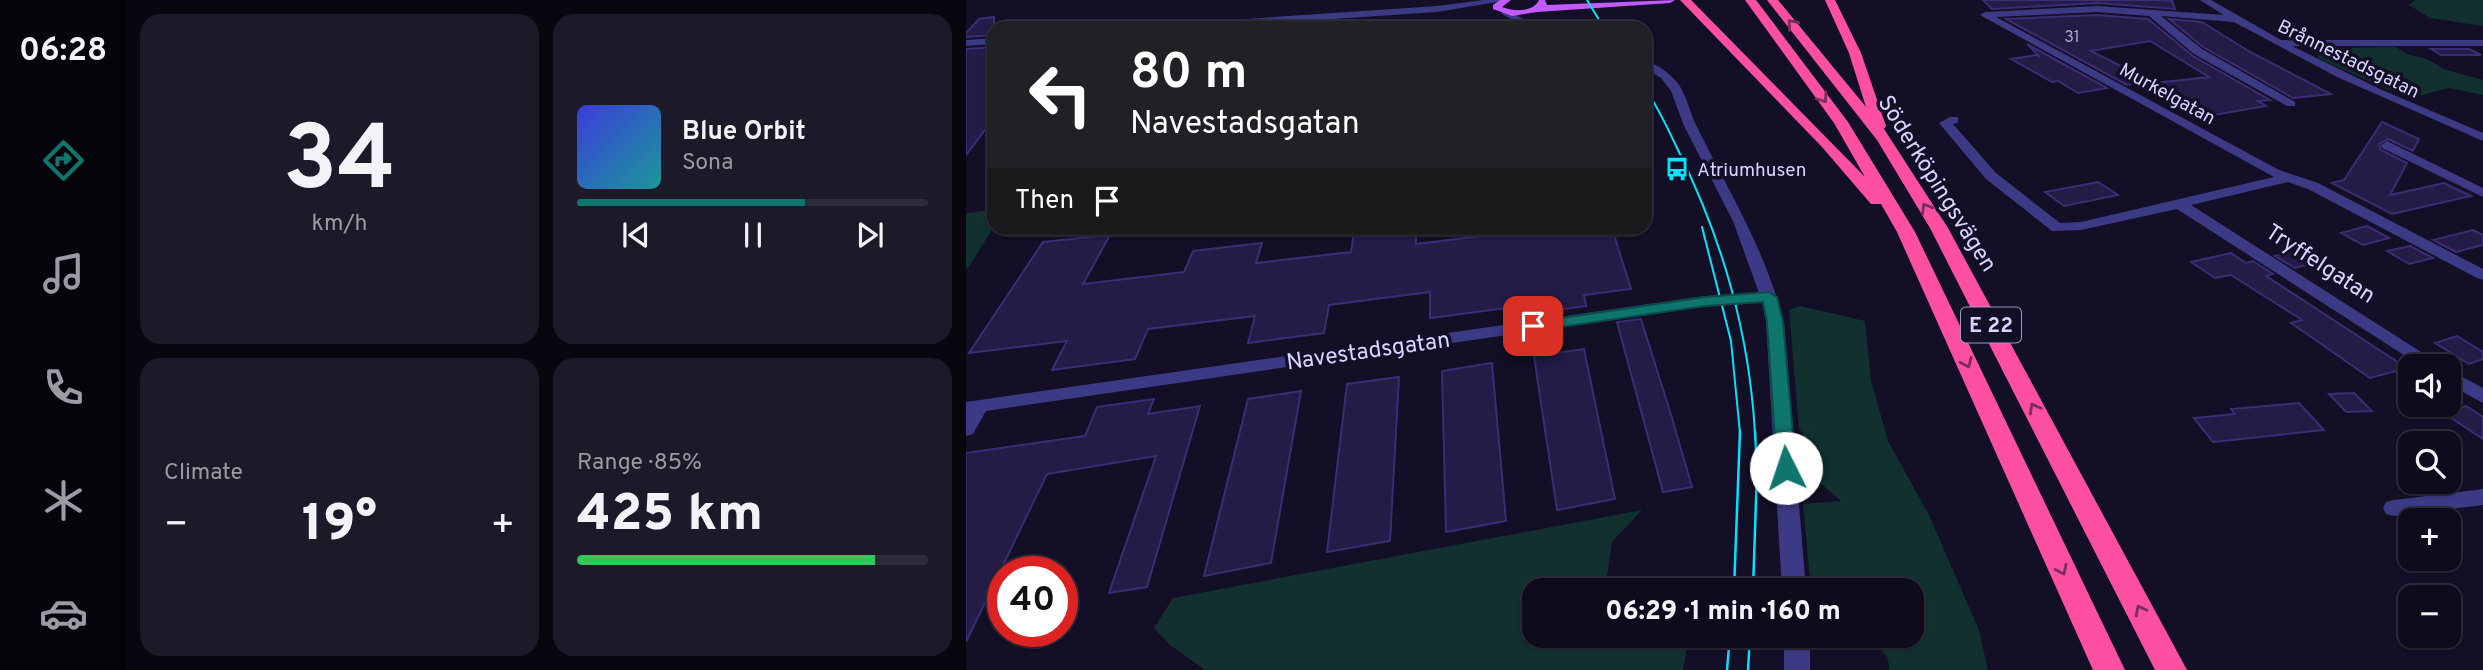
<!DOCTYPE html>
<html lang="en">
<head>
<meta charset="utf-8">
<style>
	:root { --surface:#0e0b1c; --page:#1c1929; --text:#f1f3f6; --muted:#9b9ba3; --line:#2e2b3b; --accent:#0f766e }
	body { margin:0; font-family:Overpass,sans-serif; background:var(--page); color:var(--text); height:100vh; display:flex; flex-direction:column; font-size:26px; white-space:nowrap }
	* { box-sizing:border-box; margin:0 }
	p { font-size:23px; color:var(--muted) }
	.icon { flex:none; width:38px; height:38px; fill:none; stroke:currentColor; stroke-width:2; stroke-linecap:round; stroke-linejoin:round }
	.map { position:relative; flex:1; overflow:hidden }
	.side { display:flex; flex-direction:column; gap:14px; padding:14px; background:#08060f; width:840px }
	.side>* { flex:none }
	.top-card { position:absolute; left:21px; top:21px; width:665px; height:214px; border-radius:21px; box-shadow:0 2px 5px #0004,0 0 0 2px var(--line); background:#202124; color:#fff; overflow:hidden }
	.tools { position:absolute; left:1432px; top:354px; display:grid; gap:14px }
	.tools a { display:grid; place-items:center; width:63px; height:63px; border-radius:14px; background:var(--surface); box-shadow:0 2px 5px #0004,0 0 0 2px var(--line); font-size:35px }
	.speed { position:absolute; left:21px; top:556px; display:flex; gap:14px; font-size:35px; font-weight:700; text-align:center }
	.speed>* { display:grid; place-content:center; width:91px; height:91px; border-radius:50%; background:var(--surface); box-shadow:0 2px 5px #0004,0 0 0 2px var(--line); line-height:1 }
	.speed .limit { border:10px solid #d22; background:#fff; color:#111 }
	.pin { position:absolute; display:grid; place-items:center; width:60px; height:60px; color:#fff; margin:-30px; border-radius:14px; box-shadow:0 4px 10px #0006 }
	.me { position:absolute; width:77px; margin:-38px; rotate:356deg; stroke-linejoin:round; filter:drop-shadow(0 0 5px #0008) }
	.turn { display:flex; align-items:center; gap:24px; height:147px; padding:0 28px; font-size:32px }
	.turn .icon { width:91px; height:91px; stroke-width:2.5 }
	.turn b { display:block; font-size:49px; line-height:60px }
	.then { display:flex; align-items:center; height:66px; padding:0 28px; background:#0003; gap:14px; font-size:26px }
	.big { font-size:52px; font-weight:800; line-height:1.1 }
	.side .widget { flex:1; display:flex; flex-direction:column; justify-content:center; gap:10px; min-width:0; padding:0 24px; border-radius:21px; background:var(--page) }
	.side .dial { align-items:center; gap:0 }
	.dial b { font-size:91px; line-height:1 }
	.song { display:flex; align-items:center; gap:21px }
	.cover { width:84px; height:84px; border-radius:10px; background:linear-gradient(135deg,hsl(240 70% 55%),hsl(180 70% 35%)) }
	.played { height:7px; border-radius:4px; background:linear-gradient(90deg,var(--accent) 65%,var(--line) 65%) }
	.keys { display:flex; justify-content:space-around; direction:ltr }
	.heat { display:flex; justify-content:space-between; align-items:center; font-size:38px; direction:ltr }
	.charge { height:10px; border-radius:5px; background:linear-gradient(90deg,#34c759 85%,var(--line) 0) }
	.side .tiles { flex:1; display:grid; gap:14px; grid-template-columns:repeat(2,1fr) }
	.trip { position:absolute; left:556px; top:578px; width:402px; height:70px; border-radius:21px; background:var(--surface); box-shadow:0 2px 5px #0004,0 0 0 2px var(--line); font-weight:800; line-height:70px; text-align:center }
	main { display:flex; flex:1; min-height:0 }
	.menu { display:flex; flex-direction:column; width:126px; justify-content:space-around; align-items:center; background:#06040b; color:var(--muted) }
	.menu .icon { width:49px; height:49px }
	.menu .selected { color:var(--accent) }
	.menu b { font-size:32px; color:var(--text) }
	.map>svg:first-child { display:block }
</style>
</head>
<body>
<main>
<nav class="menu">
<b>06:28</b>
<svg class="icon selected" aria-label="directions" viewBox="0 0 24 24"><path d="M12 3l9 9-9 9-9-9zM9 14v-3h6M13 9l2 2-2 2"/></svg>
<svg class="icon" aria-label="music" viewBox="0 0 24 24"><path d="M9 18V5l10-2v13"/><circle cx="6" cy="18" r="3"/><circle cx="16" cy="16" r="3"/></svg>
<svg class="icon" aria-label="phone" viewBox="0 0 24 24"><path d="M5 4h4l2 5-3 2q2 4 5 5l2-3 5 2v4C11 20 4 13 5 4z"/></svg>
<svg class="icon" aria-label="climate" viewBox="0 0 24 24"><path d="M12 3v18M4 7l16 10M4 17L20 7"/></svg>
<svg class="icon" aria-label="car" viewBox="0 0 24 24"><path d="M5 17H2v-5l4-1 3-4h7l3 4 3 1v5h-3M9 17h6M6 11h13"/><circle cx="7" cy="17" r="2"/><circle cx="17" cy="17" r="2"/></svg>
</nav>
<section class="side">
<div class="tiles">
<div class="widget dial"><b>34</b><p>km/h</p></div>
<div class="widget">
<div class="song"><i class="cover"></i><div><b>Blue Orbit</b><p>Sona</p></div></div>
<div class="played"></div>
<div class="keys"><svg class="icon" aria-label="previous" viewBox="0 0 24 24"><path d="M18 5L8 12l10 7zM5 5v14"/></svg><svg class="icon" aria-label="pause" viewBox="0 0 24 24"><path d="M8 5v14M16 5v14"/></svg><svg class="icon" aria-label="next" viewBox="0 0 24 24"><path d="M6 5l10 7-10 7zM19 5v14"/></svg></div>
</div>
<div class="widget"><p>Climate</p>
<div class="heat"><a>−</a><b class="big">19°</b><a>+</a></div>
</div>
<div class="widget"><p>Range · 85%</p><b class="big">425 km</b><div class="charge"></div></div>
</div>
</section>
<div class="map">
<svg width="1517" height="670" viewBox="0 0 1517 670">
	<rect width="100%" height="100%" fill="#130f26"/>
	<path fill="#12302f" d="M1449,0h68v26l-53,-8 -21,-13z
		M1430,47l11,7 20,5 17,10 39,11v15l-35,-7 -26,7 -33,-5 -71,-32 -1,-4 19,-6z
		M28,210v16l-25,41 -3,1v-55z
		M834,306l65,15 6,59 17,61 41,74 50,115 9,40h-99l-1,-12 -19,-23h44v-45h-102l-8,-86 38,-3 -22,-19 -10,-36 -10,-18 -10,-118z
		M676,510l-30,32 -5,34 24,14h-96v45h154l-6,35h-478l-35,-25 -16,-17 19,-30z"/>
	<path fill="#241b47" stroke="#3b2d73" stroke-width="2" d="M1017,0h176l13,1 3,8 -78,-6 -105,6z
		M1131,15l51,4 45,37 77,44 -12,1 8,5 -58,10 -62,-32 63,-7 -59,-36 -59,10 59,30 -23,4 -121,-66z
		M28,17v18l-28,2v-4l13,-14z
		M1203,19l33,3 48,30 81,42 -38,4 -90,-51z
		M1061,44l80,44 -29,5 -20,-12 -6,1 -41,-23 25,-4 4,2z
		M28,47v71l-28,37v-106z
		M1465,49h38l12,6h-40z
		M1416,122l37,17 -6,12 -25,-12 -9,5 2,6 26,13 -17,32 54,-12 27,13 -79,18 -60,-31 12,-3z
		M1132,182l20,13 -54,11 -19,-14z
		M1401,226l22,12 -26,7 -22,-12z
		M428,228h22v16l89,-11v-5h107l19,61 -47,6 2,11 -71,10 -1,-9 -84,11v-26l-101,13 -5,28 -76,10 7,-27 -107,13 -13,30 -83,11 15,-29 -98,12 74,-111 67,-7 -27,49 101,-12 9,-21 69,-8 -6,20 95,-11 3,-20z
		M1507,230l10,5v10l-27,7 -23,-12z
		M1444,246l23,12 -24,6 -22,-13z
		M1334,249l21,12 -26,7 -20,-12z
		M1265,253l15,10 7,-2 20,13 -7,2 141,92 -37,10 -79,-55 11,-3 -71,-45 -16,3 -24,-16z
		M675,319l31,99 20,69 -29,5 -46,-170z
		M1491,336l26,16v7l-14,5 -34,-21z
		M618,349l31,150 -58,11 -23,-154z
		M526,363l14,158 -60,11 -4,-161z
		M433,377l-9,164 -63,11 20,-168z
		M335,391l-30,172 -67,13 44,-177z
		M1388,393l18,18 -26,1 -17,-18z
		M188,399l-6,15 52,-8 -53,181 -38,6 47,-137 -109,18 -81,168v-189l119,-17 12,-29z
		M1333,403l25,27 -111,12 -19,-24 41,-4 -4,-5z
		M1500,406l17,11v22l-38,-25z"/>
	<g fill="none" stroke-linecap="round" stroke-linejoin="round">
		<path fill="#3d3a85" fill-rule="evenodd" d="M518,0h25l-72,12 -236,16h-48l5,-3 279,-19z
			M1234,0h11l70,40h202v6h-191l88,43 103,44v8l-146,-64 -103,-55 -73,-6 41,33 93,53v4h-8l-93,-52 -45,-38 -52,-4 -101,5 283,153 39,13 165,86v11l-6,-2 -169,-89 -20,-7 -97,23 252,161h-22l-244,-157 -96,21 -29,1 -66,-52 -47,-56 11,-6h8v6l-5,1 43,49 64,50 21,-1 193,-45 -294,-162 5,-3 112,-6 127,9z
			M536,10h6l31,18h-12l-25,-14z
			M28,38v6l-28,2v-6z
			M679,61c12,3 23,11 31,20 11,13 13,30 20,44 34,69 68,122 88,197l22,268h-24l-16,-268 -4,-20 -57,4 -719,105 -13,23 -7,2v-34l739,-106 54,-3 -26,-72 -49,-95 -13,-35 -10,-13 -16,-10z
			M1421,141l96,47v9l-101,-49 -1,-3z
			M1482,369l35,19v15l-35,-19z
			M1517,489v16l-89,11 -8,-2 -3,-6 3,-6 8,-2z
			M818,635h26v35h-26z"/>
		<path fill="#c25bff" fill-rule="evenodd" d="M534,0h11l-9,7c12,5 32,5 37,-7h6l2,5 128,-5 -5,3 -133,9 -25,4 -19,-7v-4z"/>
		<path fill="#ff4fa3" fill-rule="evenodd" d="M714,0h11l174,177 -31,-54 -89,-123h11l92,122 67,110 210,438h-32l-196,-438 -16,-28h-10l-49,-57z
			M801,0h11l88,107 -17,-54 -24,-53h10l26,53 25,73 -2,3 64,99 239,442h-32l-225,-442 -53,-88z"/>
		<path stroke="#00e5ff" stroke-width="2" d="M621,0l17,28
			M679,88c13,19 23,41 33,62 45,91 71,182 77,283
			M736,227l29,114 9,92"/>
		<path stroke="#00e5ff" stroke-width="2.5" d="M768,590l6,-159
			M787,590l4,-119 -2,-40
			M761,670l3,-35
			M782,670l2,-35"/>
	</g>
	<defs><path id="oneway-chevron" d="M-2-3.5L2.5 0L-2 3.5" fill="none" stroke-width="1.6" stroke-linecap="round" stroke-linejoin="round" transform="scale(1.75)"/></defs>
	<g stroke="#7d2c5e">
		<use href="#oneway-chevron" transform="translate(826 24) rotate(-131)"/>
		<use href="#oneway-chevron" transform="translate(857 98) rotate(54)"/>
		<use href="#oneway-chevron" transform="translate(960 208) rotate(-121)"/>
		<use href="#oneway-chevron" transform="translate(1001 363) rotate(66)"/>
		<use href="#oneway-chevron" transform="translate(1068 408) rotate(-118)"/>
		<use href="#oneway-chevron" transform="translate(1096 570) rotate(65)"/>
		<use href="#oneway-chevron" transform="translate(1174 610) rotate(-118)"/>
	</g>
	<path fill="#0f766e" stroke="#0a4d48" stroke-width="2" d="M803,292l8,5 6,25 13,146 -3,5h-13l-3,-5 -10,-146 -4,-20 -58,4 -172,25 -8,-5 8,-4 172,-25z"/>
	<defs>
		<g id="bus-bare" transform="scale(1.89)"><path d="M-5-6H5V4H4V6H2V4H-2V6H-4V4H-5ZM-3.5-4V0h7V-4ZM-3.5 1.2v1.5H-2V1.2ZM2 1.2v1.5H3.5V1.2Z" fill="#00e5ff" stroke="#130f26" stroke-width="2.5" paint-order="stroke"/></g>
	</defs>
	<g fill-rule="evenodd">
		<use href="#bus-bare" x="711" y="169"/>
	</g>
	<g text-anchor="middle" stroke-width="7" stroke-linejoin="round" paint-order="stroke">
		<g font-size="16" fill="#aca6d1">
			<text x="1106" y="42">31</text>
		</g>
		<g font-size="19" fill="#d9d4ff" stroke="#130f26">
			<text transform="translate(1383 58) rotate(26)" y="7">Brånnestadsgatan</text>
			<text transform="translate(1202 93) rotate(29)" y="7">Murkelgatan</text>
		</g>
		<g font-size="19" fill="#d9d4ff" stroke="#130f26" text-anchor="start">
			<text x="731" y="176">Atriumhusen</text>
		</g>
		<rect fill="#130f26" stroke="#9e99be" stroke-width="2" x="995" y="307.5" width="60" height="35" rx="5"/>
		<g font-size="21" font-weight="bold" fill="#d9d4ff">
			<text x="1025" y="332">E 22</text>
		</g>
		<g font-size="23" fill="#d9d4ff" stroke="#130f26">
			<text transform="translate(972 183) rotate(58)" y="8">Söderköpingsvägen</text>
			<text transform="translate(1355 263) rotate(33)" y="8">Tryffelgatan</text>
			<text transform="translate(402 350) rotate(-8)" y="8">Navestadsgatan</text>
		</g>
	</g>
</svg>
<div class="tools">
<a><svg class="icon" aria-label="sound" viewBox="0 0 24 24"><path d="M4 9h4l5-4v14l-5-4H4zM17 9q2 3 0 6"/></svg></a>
<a><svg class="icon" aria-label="search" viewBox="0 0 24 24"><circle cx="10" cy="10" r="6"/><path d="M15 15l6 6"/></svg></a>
<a>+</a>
<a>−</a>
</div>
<div class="speed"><div class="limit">40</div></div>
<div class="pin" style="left:567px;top:326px;background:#d93025"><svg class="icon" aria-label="arrive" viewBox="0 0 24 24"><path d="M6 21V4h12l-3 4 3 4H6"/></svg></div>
<svg class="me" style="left:820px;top:468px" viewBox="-20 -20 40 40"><circle r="19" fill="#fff"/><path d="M0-13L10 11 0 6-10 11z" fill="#0f766e"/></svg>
<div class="trip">06:29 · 1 min · 160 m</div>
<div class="top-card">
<div class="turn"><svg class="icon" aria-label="left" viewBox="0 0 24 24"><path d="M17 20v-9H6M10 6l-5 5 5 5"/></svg><div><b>80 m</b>Navestadsgatan</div></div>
<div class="then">Then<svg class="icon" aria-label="arrive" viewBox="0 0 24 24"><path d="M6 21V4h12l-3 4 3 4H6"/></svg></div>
</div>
</div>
</main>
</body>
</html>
